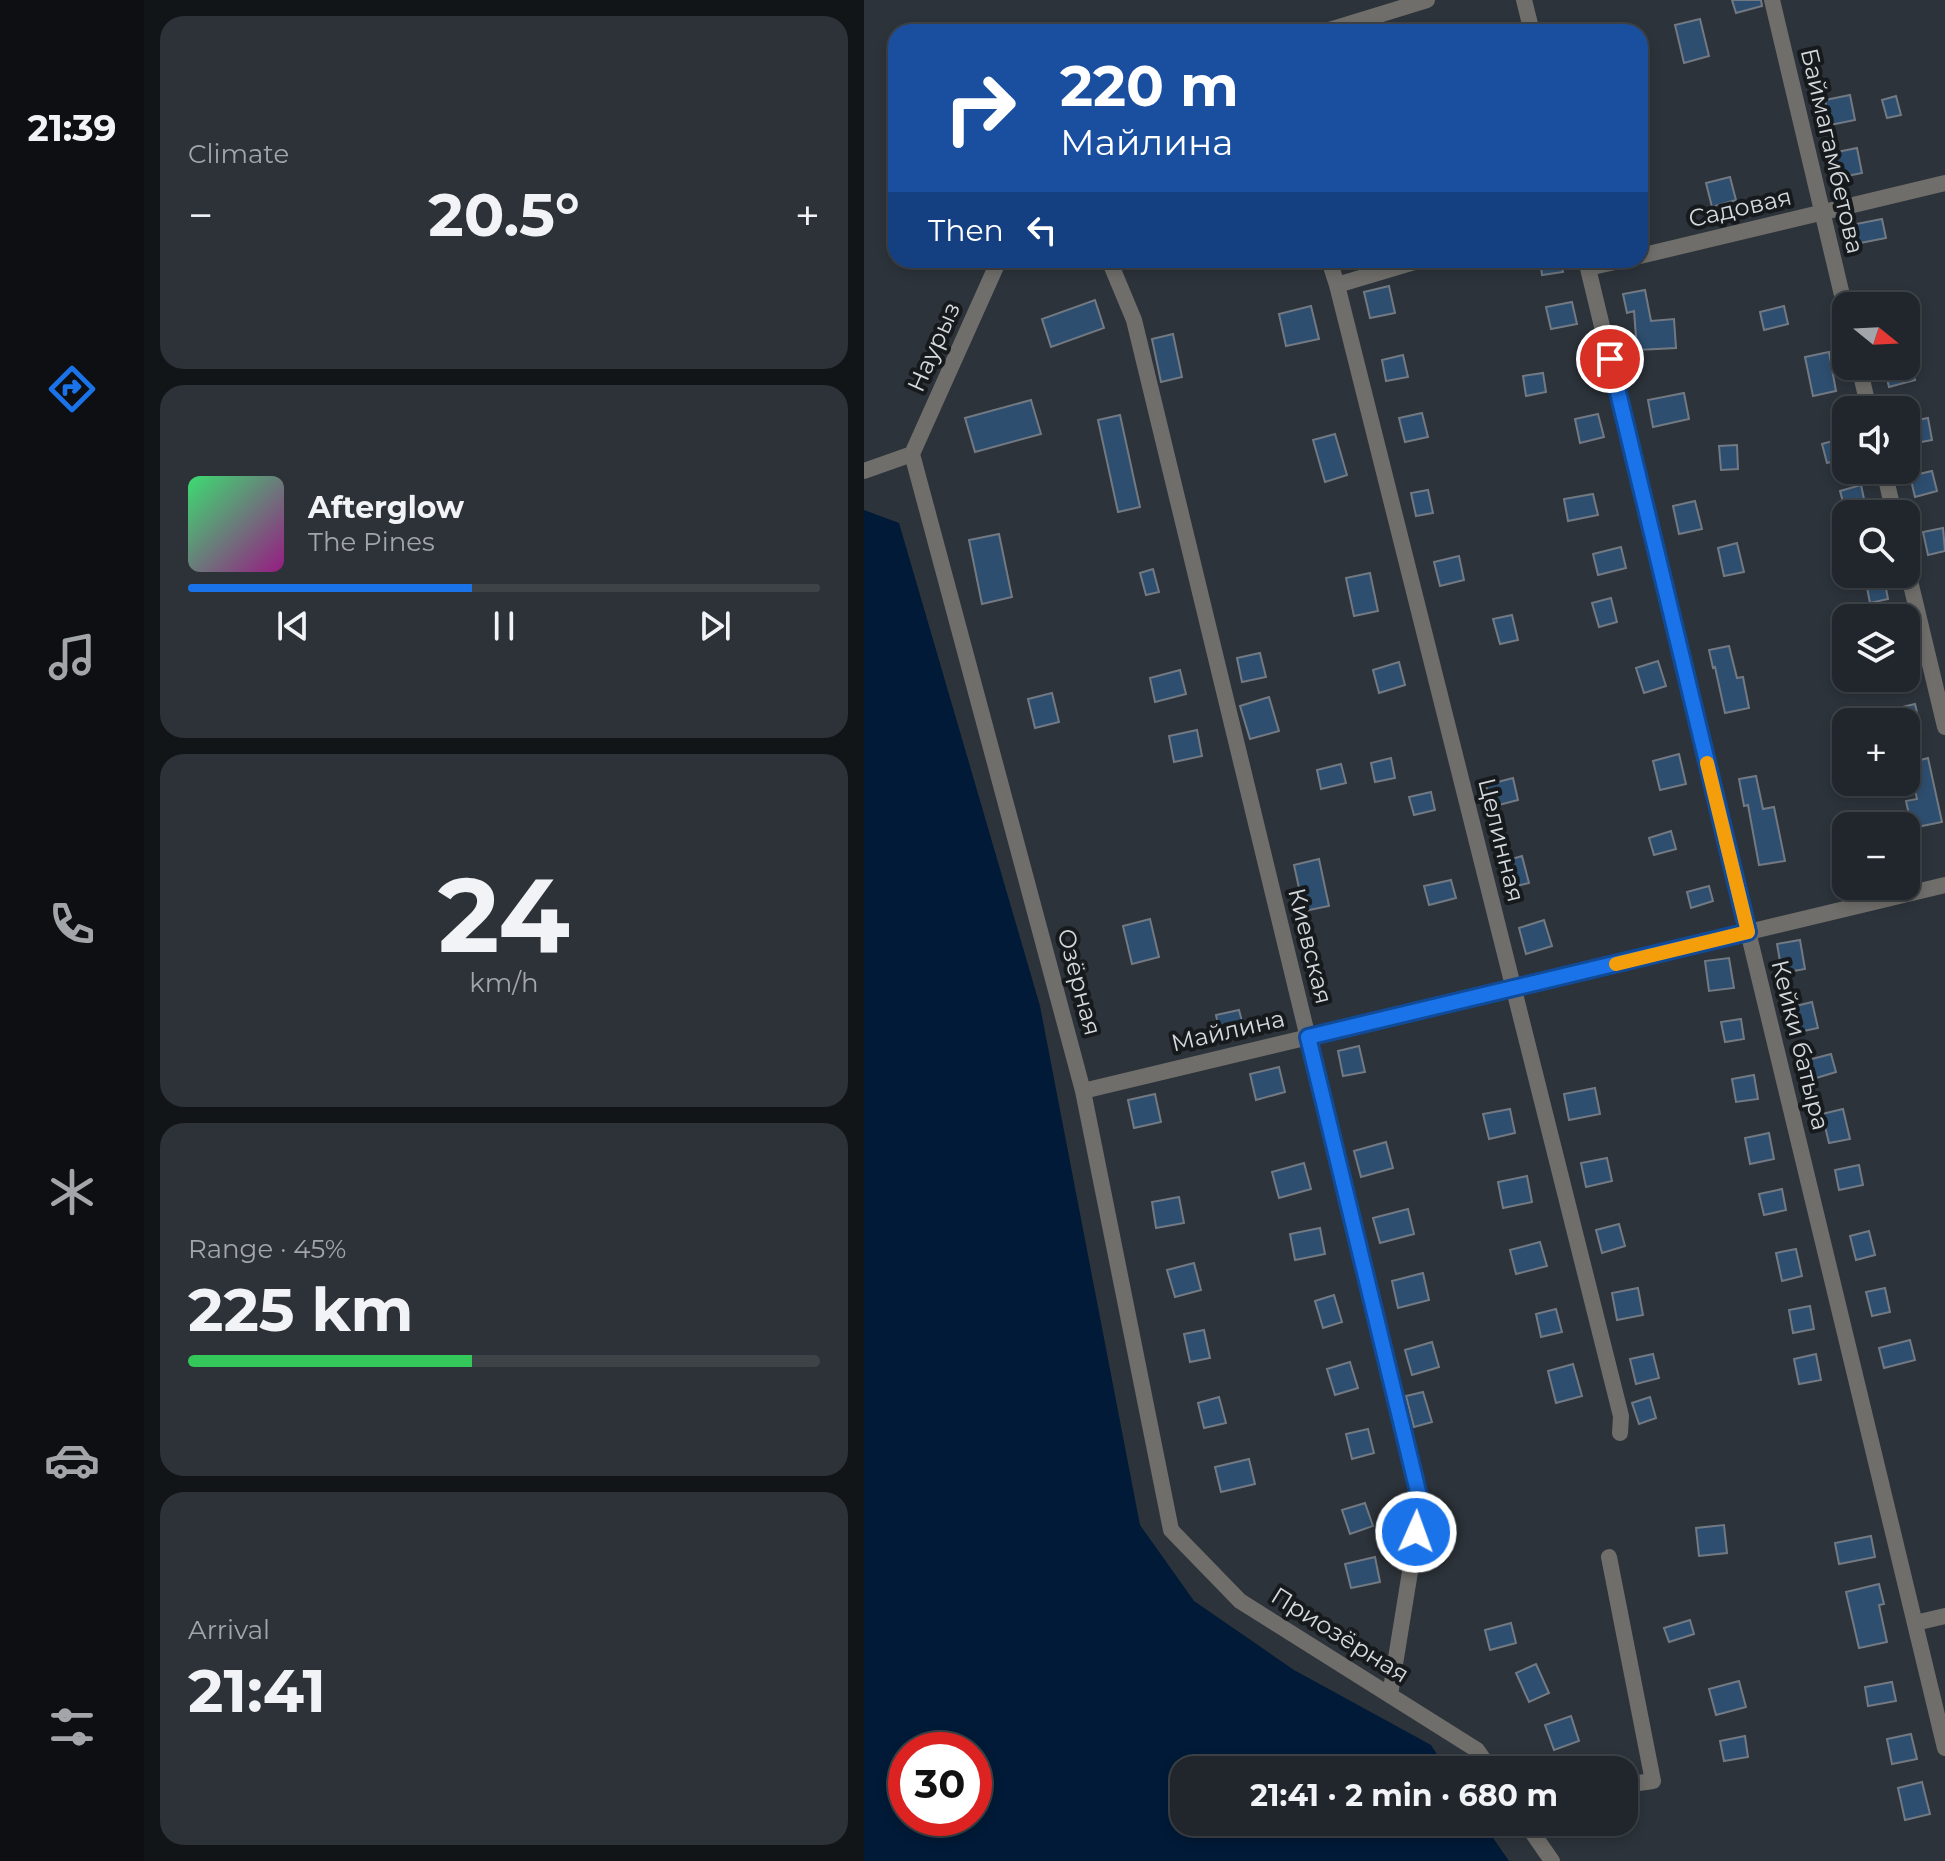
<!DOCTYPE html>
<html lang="en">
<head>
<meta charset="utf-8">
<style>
	:root { --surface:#21262c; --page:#2d3238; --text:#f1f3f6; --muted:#a2a5a9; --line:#3e4348; --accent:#1a73e8 }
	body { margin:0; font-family:Montserrat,sans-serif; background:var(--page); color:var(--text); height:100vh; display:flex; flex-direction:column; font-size:30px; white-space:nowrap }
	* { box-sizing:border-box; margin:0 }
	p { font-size:26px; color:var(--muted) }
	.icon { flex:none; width:44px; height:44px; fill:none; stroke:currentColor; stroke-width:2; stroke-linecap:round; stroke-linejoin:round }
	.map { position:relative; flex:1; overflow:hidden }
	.details { display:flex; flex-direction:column; gap:16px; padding:16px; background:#121518; width:720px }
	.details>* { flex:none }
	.top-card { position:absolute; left:24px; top:24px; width:760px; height:244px; border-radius:24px; box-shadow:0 4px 12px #0003,0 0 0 2px var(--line); background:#1a4fa0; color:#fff; overflow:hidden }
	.needle { width:52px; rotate:108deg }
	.fabs { position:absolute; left:968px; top:292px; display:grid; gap:16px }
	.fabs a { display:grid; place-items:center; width:88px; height:88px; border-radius:16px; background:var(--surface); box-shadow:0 4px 12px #0003,0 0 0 2px var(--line); font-size:40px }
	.speed { position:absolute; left:24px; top:1732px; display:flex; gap:16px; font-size:40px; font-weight:700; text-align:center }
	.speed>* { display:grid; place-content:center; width:104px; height:104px; border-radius:50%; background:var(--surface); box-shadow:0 4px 12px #0003,0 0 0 2px var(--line); line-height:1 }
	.speed .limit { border:12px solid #d22; background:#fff; color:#111 }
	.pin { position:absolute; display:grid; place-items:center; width:68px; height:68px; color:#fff; margin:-34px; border:4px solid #fff; border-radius:50%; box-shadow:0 2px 8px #0007 }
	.me { position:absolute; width:88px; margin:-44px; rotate:2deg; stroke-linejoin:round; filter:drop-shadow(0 0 6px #0008) }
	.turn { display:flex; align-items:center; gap:28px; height:168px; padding:0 40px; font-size:36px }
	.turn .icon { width:104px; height:104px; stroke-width:2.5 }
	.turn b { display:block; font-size:56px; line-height:68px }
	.then { display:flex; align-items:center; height:76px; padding:0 40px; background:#0003; gap:16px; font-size:30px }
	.big { font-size:60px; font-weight:700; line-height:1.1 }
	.details .card { flex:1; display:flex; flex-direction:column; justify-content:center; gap:12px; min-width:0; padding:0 28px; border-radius:24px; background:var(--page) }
	.details .dial { align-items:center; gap:0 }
	.dial b { font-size:104px; line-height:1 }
	.song { display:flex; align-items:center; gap:24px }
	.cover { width:96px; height:96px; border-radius:12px; background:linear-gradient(135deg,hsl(140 70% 55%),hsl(310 70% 35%)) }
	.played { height:8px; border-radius:4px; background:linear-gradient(90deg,var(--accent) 45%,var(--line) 45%) }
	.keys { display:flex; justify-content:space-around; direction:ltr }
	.heat { display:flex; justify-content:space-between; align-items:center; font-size:44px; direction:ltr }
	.charge { height:12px; border-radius:6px; background:linear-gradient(90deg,#34c759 45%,var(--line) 0) }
	.trip { position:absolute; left:306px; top:1756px; width:468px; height:80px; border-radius:24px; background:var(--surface); box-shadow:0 4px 12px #0003,0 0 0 2px var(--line); font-weight:700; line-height:80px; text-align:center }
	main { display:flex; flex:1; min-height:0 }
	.dock { display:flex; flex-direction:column; width:144px; justify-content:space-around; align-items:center; background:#0d0f12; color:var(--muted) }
	.dock .icon { width:56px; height:56px }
	.dock .current { color:var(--accent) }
	.dock b { font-size:36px; color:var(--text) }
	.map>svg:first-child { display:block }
</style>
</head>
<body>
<main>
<nav class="dock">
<b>21:39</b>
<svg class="icon current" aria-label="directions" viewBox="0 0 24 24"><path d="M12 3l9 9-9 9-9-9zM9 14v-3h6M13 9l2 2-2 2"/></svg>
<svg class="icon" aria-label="music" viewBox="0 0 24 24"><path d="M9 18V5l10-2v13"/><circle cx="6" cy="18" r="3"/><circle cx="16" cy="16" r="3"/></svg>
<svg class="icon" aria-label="phone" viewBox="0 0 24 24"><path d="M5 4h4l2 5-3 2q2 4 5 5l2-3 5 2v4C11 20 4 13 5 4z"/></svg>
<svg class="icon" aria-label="climate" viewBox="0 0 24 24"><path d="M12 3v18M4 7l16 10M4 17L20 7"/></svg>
<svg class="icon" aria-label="car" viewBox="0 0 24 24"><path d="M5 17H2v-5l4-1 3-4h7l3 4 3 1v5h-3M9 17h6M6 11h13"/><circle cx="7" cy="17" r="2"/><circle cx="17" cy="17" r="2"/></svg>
<svg class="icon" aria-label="filters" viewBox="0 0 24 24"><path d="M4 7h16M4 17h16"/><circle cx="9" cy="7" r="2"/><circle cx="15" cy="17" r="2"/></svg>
</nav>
<section class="details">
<div class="card"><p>Climate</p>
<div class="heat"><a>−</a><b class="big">20.5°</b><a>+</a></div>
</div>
<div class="card">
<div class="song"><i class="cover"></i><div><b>Afterglow</b><p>The Pines</p></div></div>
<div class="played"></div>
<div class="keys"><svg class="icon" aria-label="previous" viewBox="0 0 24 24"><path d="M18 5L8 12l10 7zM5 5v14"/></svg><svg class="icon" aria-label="pause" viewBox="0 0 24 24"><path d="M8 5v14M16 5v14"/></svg><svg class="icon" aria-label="next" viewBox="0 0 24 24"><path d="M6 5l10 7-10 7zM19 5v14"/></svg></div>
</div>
<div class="card dial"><b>24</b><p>km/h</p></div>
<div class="card"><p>Range · 45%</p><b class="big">225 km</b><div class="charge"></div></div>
<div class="card"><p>Arrival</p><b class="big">21:41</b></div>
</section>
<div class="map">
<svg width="1081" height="1861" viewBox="0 0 1081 1861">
	<rect width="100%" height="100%" fill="#2c333a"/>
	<path fill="#001a37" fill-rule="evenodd" d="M0,510l35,13 141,483 100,519 54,76 100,69 137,75 16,25h-263v52h298l27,39h-645zM110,1750v68h-68v-68z"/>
	<path fill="#2e4e6f" stroke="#727982" stroke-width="2" d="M868,0h29l1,6 -26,7z
		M836,19l9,37 -25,7 -9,-38z
		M986,95l5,25 -25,5 -5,-25z
		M1032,96l5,19 -14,3 -5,-18z
		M993,148l5,25 -25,5 -5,-25z
		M866,177l6,23 -24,7 -6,-24z
		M1018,219l4,19 -31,6 -4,-19z
		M676,260h21l2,12 -21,3z
		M525,286l6,27 -25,5 -6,-26z
		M781,290l6,31 23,-2 2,29 -39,2 -3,-39 -7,2 -4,-19z
		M1032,293l2,13h-36l-1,-5z
		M231,300l9,28 -53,19 -9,-28z
		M708,302l5,22 -26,5 -5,-22z
		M447,306l8,33 -33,7 -7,-32z
		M920,306l4,18 -24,6 -4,-18z
		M309,334l9,43 -21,5 -9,-43z
		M965,352l7,39 -23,5 -8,-39z
		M539,355l5,22 -22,4 -4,-21z
		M1020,366h27l4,14 -26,7z
		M679,373l3,19 -20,4 -3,-20z
		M820,393l5,26 -36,8 -5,-27z
		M167,400l10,34 -66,18 -10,-34z
		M558,413l6,24 -23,5 -6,-24z
		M734,414l6,23 -24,6 -5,-24z
		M256,415l20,92 -22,5 -20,-92z
		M1064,418l4,22 -26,5v-23z
		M471,434l12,41 -22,7 -12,-42z
		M982,437v21l-19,5 -5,-19z
		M873,445l1,24 -17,1 -2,-24z
		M1068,471l5,20 -22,6 -5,-21z
		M997,485l5,23 -20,5 -6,-22z
		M564,490l5,23 -17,3 -5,-23z
		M729,494l5,21 -30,6 -4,-22z
		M831,501l7,28 -23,5 -6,-28z
		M1079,528l2,23 -17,4 -5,-23z
		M135,534l13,63 -30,7 -13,-64z
		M873,543l7,29 -20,4 -6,-28z
		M757,547l5,21 -28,7 -5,-21z
		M595,556l5,24 -24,6 -6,-24z
		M289,569l6,23 -13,3 -6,-22z
		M506,573l8,38 -24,5 -8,-38z
		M1020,578l4,21 -18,4 -4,-21z
		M747,598l6,24 -18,5 -7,-24z
		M648,615l6,25 -18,4 -7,-25z
		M865,646l8,32 6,-1 6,31 -24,5 -10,-46 -2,1 -4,-18z
		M396,653l6,24 -24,5 -5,-24z
		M794,661l8,25 -22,7 -8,-25z
		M535,662l6,23 -26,8 -6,-23z
		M316,670l6,24 -31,8 -5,-24z
		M188,693l7,29 -24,6 -7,-29z
		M405,697l10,34 -29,8 -10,-33z
		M1051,704l6,25 -15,3v-10h-9l-3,-13z
		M333,730l5,26 -28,6 -5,-26z
		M815,754l7,30 -26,6 -7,-29z
		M527,758l4,20 -20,4 -4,-19z
		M1064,758l14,64 -30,6 -6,-27 11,-2 -8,-36z
		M477,764l5,19 -25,6 -4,-19z
		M892,776l7,33 11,-2 11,54 -26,4 -11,-60 -4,1 -5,-27z
		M649,778l5,22 -27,7 -5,-22z
		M567,792l4,18 -21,5 -5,-18z
		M807,831l5,18 -22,6 -5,-17z
		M658,856l7,27 -17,4 -7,-26z
		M455,859l10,47 -25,5 -10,-46z
		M587,880l5,18 -27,7 -5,-19z
		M845,886l4,15 -22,7 -4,-16z
		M286,919l9,38 -27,7 -9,-38z
		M680,920l8,26 -26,8 -7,-26z
		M936,940l5,29 -23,4 -5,-29z
		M865,958l5,30 -25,3 -4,-30z
		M948,1002l6,26 -24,5 -6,-25z
		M375,1010l5,19 -24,5 -4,-19z
		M877,1019l3,20 -19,3 -4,-20z
		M495,1046l6,26 -22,4 -5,-25z
		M967,1054l5,18 -23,7 -5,-19z
		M415,1067l6,25 -29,8 -6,-26z
		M890,1075l4,24 -22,3 -4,-23z
		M731,1088l5,26 -31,6 -5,-26z
		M291,1094l6,28 -27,6 -6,-28z
		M646,1109l5,24 -26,6 -6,-25z
		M979,1109l7,30 -21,4 -7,-29z
		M905,1133l5,26 -24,5 -5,-26z
		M522,1142l7,26 -32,9 -7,-26z
		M743,1158l5,23 -26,6 -5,-24z
		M440,1163l7,26 -32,9 -7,-26z
		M995,1165l4,20 -24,5 -4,-20z
		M663,1176l5,26 -29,6 -5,-26z
		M918,1189l4,21 -22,5 -5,-21z
		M315,1197l5,26 -28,5 -4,-26z
		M544,1209l6,25 -34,9 -7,-25z
		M755,1224l6,22 -23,7 -6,-23z
		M456,1228l5,26 -30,6 -5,-26z
		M1005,1231l6,24 -19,5 -6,-24z
		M676,1242l7,24 -31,8 -6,-24z
		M932,1249l6,27 -20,5 -6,-28z
		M330,1263l7,27 -26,7 -8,-27z
		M559,1273l6,27 -31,8 -6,-27z
		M774,1288l5,27 -26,5 -5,-27z
		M1021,1288l5,24 -18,4 -6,-24z
		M470,1295l8,27 -19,6 -8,-27z
		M946,1306l4,23 -21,4 -4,-23z
		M692,1309l6,23 -21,5 -5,-23z
		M340,1330l6,28 -20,4 -6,-28z
		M1046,1340l5,20 -31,8 -5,-20z
		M568,1342l7,25 -27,8 -7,-25z
		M789,1354l6,24 -23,6 -6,-25z
		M952,1354l5,26 -22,4 -5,-25z
		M486,1362l8,26 -23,7 -8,-26z
		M709,1364l9,32 -26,7 -8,-32z
		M559,1392l9,30 -18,5 -8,-31z
		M355,1397l7,26 -22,5 -6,-25z
		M786,1397l6,21 -17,6 -7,-21z
		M504,1429l6,24 -22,6 -6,-25z
		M385,1459l6,25 -34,8 -6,-25z
		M501,1503l8,23 -23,8 -8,-24z
		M860,1525l3,28 -28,3 -3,-28z
		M1007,1536l4,21 -36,7 -4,-21z
		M511,1557l5,25 -29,6 -6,-24z
		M1015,1584l5,20 -5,1 8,37 -28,6 -13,-56z
		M826,1620l4,14 -25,8 -5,-14z
		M647,1623l5,20 -26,7 -5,-20z
		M672,1664l13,29 -20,9 -13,-29z
		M875,1681l7,26 -30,8 -7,-26z
		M1028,1682l4,19 -28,5 -3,-19z
		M707,1716l8,25 -25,9 -9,-25z
		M1047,1734l6,25 -25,5 -5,-25z
		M881,1736l3,21 -24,4 -4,-20z
		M1058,1782l8,32 -25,6 -7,-32z"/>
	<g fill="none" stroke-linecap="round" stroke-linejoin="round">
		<path stroke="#706e6a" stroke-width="16" d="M660,0l8,32
			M908,0l74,312
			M776,256l305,-73
			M245,260l25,60 287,1184 -31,191
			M465,260l8,25 284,1131 -1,17
			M722,260l359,1488
			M724,268l36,-8
			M473,285l84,-25
			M995,366l10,44
			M1020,470l10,44
			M1042,564l39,163
			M745,1557l44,224 -29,4
			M1051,1623l30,-7"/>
		<path stroke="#706e6a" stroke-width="16" d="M459,32l104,-32
			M48,454l171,637 88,439 69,71 237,149 14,20
			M48,454l87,-194
			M0,471l48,-17
			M219,1091l862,-206
			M661,1822l27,39"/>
	</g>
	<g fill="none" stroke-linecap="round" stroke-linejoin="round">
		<g stroke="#114b97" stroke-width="20">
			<path id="route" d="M552,1532l5,-28 -113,-467 440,-105 -138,-573"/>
		</g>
		<use href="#route" stroke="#1a73e8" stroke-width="14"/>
		<path stroke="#f59e0b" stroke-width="14" d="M752,964l132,-32 -41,-169"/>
	</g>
	<g text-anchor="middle" stroke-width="8" stroke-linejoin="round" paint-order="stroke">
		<g font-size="24" fill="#d4d9dd" stroke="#171a1d">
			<text transform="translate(968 151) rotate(77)" y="8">Баймагамбетова</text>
			<text transform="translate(876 208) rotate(-13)" y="8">Садовая</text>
			<text transform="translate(70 347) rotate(-66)" y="8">Наурыз</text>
			<text transform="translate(637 840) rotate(76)" y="8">Целинная</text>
			<text transform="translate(446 946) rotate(76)" y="8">Киевская</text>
			<text transform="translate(215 982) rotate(75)" y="8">Озёрная</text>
			<text transform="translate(364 1031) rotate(-13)" y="8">Майлина</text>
			<text transform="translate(936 1045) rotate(76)" y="8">Кейки батыра</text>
			<text transform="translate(476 1635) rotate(32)" y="8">Приозёрная</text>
		</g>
	</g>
</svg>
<div class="fabs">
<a><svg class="needle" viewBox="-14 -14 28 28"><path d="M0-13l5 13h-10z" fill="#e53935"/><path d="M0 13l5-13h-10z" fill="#a2a5a9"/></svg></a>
<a><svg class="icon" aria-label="sound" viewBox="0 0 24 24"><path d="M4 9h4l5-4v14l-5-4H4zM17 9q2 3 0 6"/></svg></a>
<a><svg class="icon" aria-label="search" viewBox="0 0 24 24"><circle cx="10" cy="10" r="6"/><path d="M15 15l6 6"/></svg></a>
<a><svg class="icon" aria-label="layers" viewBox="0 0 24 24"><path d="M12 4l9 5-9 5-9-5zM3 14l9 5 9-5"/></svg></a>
<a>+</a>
<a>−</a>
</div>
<div class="speed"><div class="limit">30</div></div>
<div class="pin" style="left:746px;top:359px;background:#d93025"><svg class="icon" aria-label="arrive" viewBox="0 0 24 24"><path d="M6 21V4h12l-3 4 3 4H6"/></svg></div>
<svg class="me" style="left:552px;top:1532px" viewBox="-20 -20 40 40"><circle r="17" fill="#1a73e8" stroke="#fff" stroke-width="3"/><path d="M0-11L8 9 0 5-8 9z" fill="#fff"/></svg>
<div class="trip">21:41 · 2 min · 680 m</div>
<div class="top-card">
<div class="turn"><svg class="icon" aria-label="right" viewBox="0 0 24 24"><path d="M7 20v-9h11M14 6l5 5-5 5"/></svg><div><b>220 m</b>Майлина</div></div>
<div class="then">Then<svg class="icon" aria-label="left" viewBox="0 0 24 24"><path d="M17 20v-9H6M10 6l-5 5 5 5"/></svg></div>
</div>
</div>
</main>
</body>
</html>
